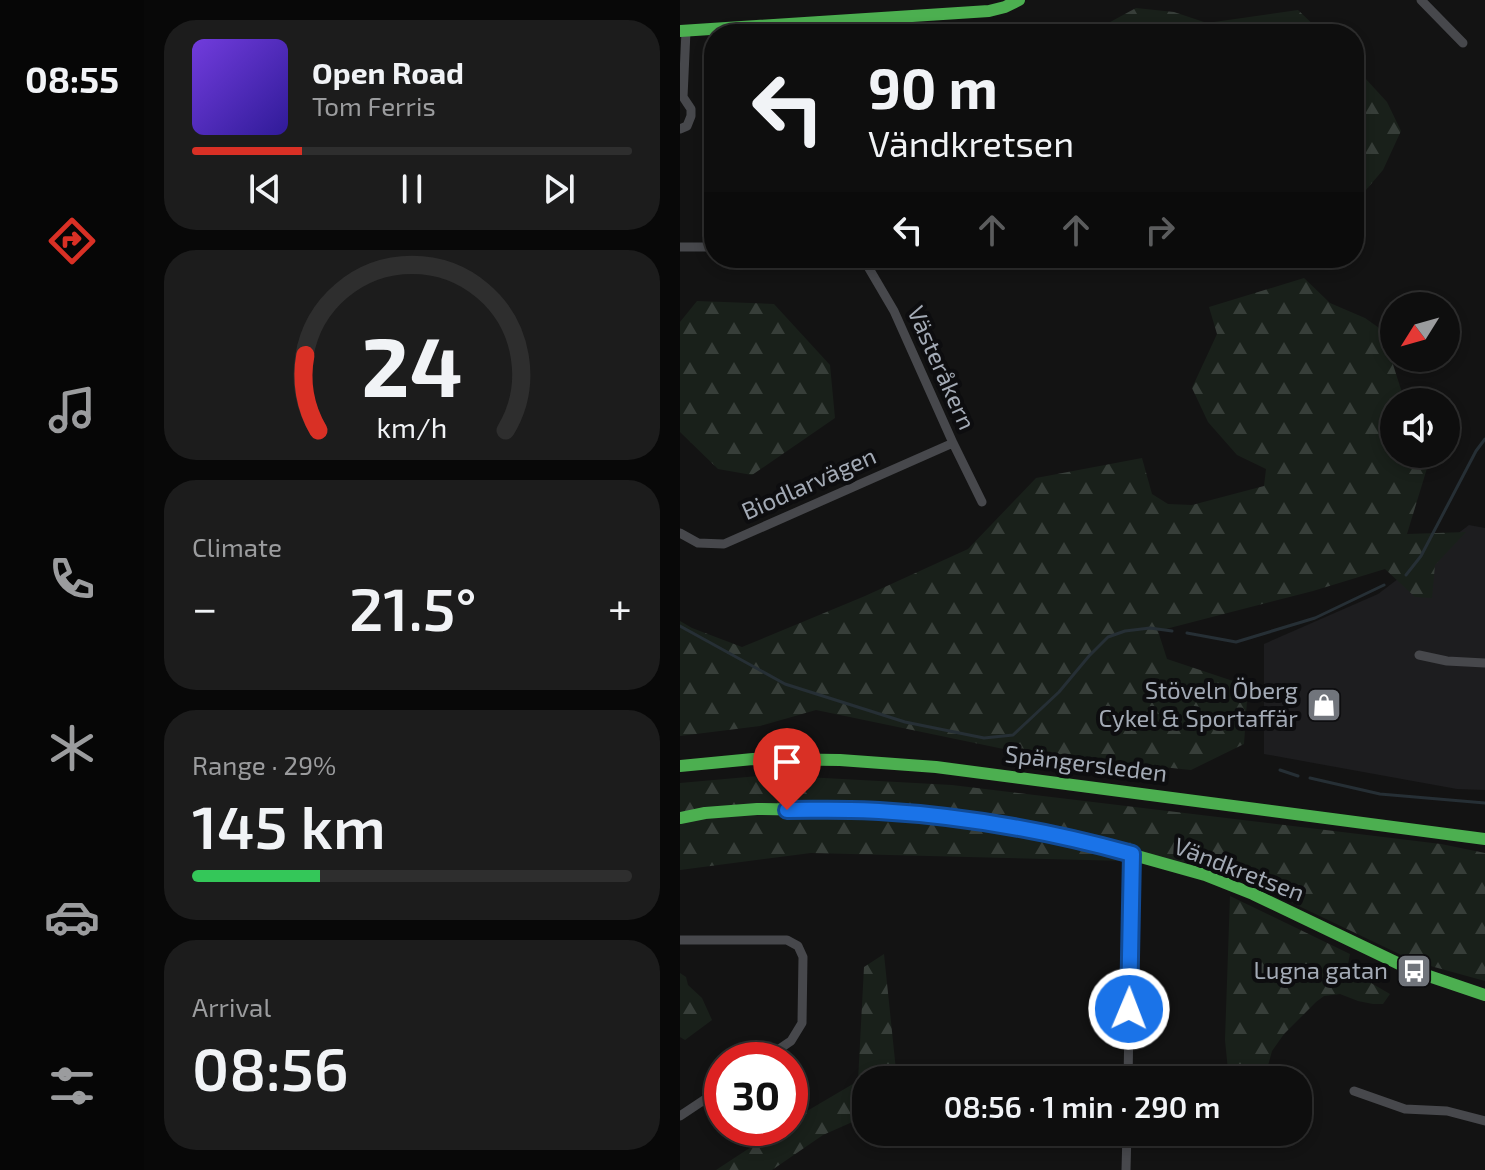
<!DOCTYPE html>
<html lang="en">
<head>
<meta charset="utf-8">
<style>
	:root { --surface:#0e0e0e; --page:#1c1c1c; --text:#f1f3f6; --muted:#9b9c9e; --line:#2e2e2e; --accent:#d93025 }
	body { margin:0; font-family:"Exo 2",sans-serif; background:var(--page); color:var(--text); height:100vh; display:flex; flex-direction:column; font-size:30px; white-space:nowrap }
	* { box-sizing:border-box; margin:0 }
	p { font-size:26px; color:var(--muted) }
	.icon { flex:none; width:44px; height:44px; fill:none; stroke:currentColor; stroke-width:2; stroke-linecap:round; stroke-linejoin:round }
	.map { position:relative; flex:1; overflow:hidden }
	.drawer { display:flex; flex-direction:column; gap:20px; padding:20px; background:#080808; width:536px }
	.drawer>* { flex:none }
	.top-card { position:absolute; left:24px; top:24px; width:660px; height:244px; border-radius:32px; box-shadow:0 4px 12px #0003,0 0 0 2px var(--line); background:#0e0e0e; color:var(--text); overflow:hidden }
	.needle { width:52px; rotate:233deg }
	.buttons { position:absolute; left:700px; top:292px; display:grid; gap:16px }
	.buttons a { display:grid; place-items:center; width:80px; height:80px; border-radius:50%; background:var(--surface); box-shadow:0 4px 12px #0003,0 0 0 2px var(--line); font-size:40px }
	.speed { position:absolute; left:24px; top:1042px; display:flex; gap:16px; font-size:40px; font-weight:700; text-align:center }
	.speed>* { display:grid; place-content:center; width:104px; height:104px; border-radius:50%; background:var(--surface); box-shadow:0 4px 12px #0003,0 0 0 2px var(--line); line-height:1 }
	.speed .limit { border:12px solid #d22; background:#fff; color:#111 }
	.pin { position:absolute; display:grid; place-items:center; width:68px; height:68px; color:#fff; margin:-82px -34px; border-radius:50% 50% 50% 0; rotate:-45deg; box-shadow:0 0 8px #0007 }
	.pin .icon { rotate:45deg }
	.me { position:absolute; width:88px; margin:-44px; rotate:1deg; stroke-linejoin:round; filter:drop-shadow(0 0 6px #0008) }
	.turn { display:flex; align-items:center; gap:28px; height:168px; padding:0 32px; font-size:36px }
	.turn .icon { width:104px; height:104px; stroke-width:2.5 }
	.turn b { display:block; font-size:56px; line-height:68px }
	.lanes { display:flex; align-items:center; height:76px; padding:0 32px; background:#0003; justify-content:center; gap:40px; direction:ltr }
	.lanes .off { opacity:.35 }
	.big { font-size:60px; font-weight:600; line-height:1.1 }
	.drawer .widget { flex:1; display:flex; flex-direction:column; justify-content:center; gap:12px; min-width:0; padding:0 28px; border-radius:32px; background:var(--page) }
	.drawer .dial { align-items:center; gap:0 }
	.dial svg { height:208px; overflow:visible; fill:none; stroke:var(--line); stroke-width:7; stroke-linecap:round; text-anchor:middle }
	.dial text { fill:var(--text); stroke:none }
	.song { display:flex; align-items:center; gap:24px }
	.cover { width:96px; height:96px; border-radius:12px; background:linear-gradient(135deg,hsl(260 70% 55%),hsl(250 70% 35%)) }
	.played { height:8px; border-radius:4px; background:linear-gradient(90deg,var(--accent) 25%,var(--line) 25%) }
	.keys { display:flex; justify-content:space-around; direction:ltr }
	.heat { display:flex; justify-content:space-between; align-items:center; font-size:44px; direction:ltr }
	.charge { height:12px; border-radius:6px; background:linear-gradient(90deg,#34c759 29%,var(--line) 0) }
	.trip { position:absolute; left:172px; top:1066px; width:460px; height:80px; border-radius:32px; background:var(--surface); box-shadow:0 4px 12px #0003,0 0 0 2px var(--line); font-weight:600; line-height:80px; text-align:center }
	main { display:flex; flex:1; min-height:0 }
	.menu { display:flex; flex-direction:column; width:144px; justify-content:space-around; align-items:center; background:#060606; color:var(--muted) }
	.menu .icon { width:56px; height:56px }
	.menu .on { color:var(--accent) }
	.menu b { font-size:36px; color:var(--text) }
	.map>svg:first-child { display:block }
</style>
</head>
<body>
<main>
<nav class="menu">
<b>08:55</b>
<svg class="icon on" aria-label="directions" viewBox="0 0 24 24"><path d="M12 3l9 9-9 9-9-9zM9 14v-3h6M13 9l2 2-2 2"/></svg>
<svg class="icon" aria-label="music" viewBox="0 0 24 24"><path d="M9 18V5l10-2v13"/><circle cx="6" cy="18" r="3"/><circle cx="16" cy="16" r="3"/></svg>
<svg class="icon" aria-label="phone" viewBox="0 0 24 24"><path d="M5 4h4l2 5-3 2q2 4 5 5l2-3 5 2v4C11 20 4 13 5 4z"/></svg>
<svg class="icon" aria-label="climate" viewBox="0 0 24 24"><path d="M12 3v18M4 7l16 10M4 17L20 7"/></svg>
<svg class="icon" aria-label="car" viewBox="0 0 24 24"><path d="M5 17H2v-5l4-1 3-4h7l3 4 3 1v5h-3M9 17h6M6 11h13"/><circle cx="7" cy="17" r="2"/><circle cx="17" cy="17" r="2"/></svg>
<svg class="icon" aria-label="filters" viewBox="0 0 24 24"><path d="M4 7h16M4 17h16"/><circle cx="9" cy="7" r="2"/><circle cx="15" cy="17" r="2"/></svg>
</nav>
<section class="drawer">
<div class="widget">
<div class="song"><i class="cover"></i><div><b>Open Road</b><p>Tom Ferris</p></div></div>
<div class="played"></div>
<div class="keys"><svg class="icon" aria-label="previous" viewBox="0 0 24 24"><path d="M18 5L8 12l10 7zM5 5v14"/></svg><svg class="icon" aria-label="pause" viewBox="0 0 24 24"><path d="M8 5v14M16 5v14"/></svg><svg class="icon" aria-label="next" viewBox="0 0 24 24"><path d="M6 5l10 7-10 7zM19 5v14"/></svg></div>
</div>
<div class="widget dial"><svg viewBox="0 0 100 80">
<path d="M14 69A42 42 0 1 1 86 69"/>
<path d="M14 69A42 42 0 0 1 9 40" stroke="#d93025"/>
<text x="50" y="56" font-size="32" font-weight="700">24</text>
<text x="50" y="72" font-size="11">km/h</text>
</svg></div>
<div class="widget"><p>Climate</p>
<div class="heat"><a>−</a><b class="big">21.5°</b><a>+</a></div>
</div>
<div class="widget"><p>Range · 29%</p><b class="big">145 km</b><div class="charge"></div></div>
<div class="widget"><p>Arrival</p><b class="big">08:56</b></div>
</section>
<div class="map">
<svg width="805" height="1170" viewBox="0 0 805 1170">
	<defs>
		<pattern id="forest-firs" width="22" height="20" patternUnits="userSpaceOnUse" patternTransform="scale(2)"><rect width="22" height="20" fill="#19201a"/><path d="M5 1l3.5 6h-7zM16 11l3.5 6h-7z" fill="#373e39"/></pattern>
	</defs>
	<rect width="100%" height="100%" fill="#131313"/>
	<path fill="#1d1d1f" d="M789,525l16,3v262l-28,-1 -193,-35v-110l114,-50z"/>
	<path fill="url(#forest-firs)" d="M456,8l38,4 33,11 91,-13 25,24h-235z
		M674,66l33,36 14,29 -18,39 -29,34z
		M624,278l26,25 35,15 17,12 23,72h-11v52h30l4,11 -21,69 59,-2 -31,33 -3,33 -17,-1 -30,-28 -72,22 -155,40 9,28 81,27 -4,58 -53,26 -173,-18 -202,-42 -56,16 -80,10v-115l12,7 50,19 123,-51 103,-47 68,-71 106,-20 10,36 16,10 24,1 72,-19 2,-17 -29,-14 -29,-33 -16,-34 25,-54 -8,-27z
		M17,301l77,3 56,61 5,53 -83,57 -34,-6 -38,-37v-110z
		M89,775l183,10 489,59 44,9v128l-69,-19 -207,-99 -398,-10 -131,17v-87z
		M550,896l120,58 -3,15 43,25 -7,10h-10l-15,-3 -18,-7 -16,2 -8,6 -32,32 -12,17 -8,29h-35l-4,-40z
		M204,954l13,126h-31v36l-43,19 -51,35h-56l64,-42h10v-7l68,-40 6,-114z
		M0,973l6,4 2,8 14,13 10,22 -27,20 -5,-3z"/>
	<g fill="none" stroke-linecap="round" stroke-linejoin="round">
		<path stroke="#262f35" stroke-width="3" d="M726,575l15,-19 55,-105 9,-12
			M0,626l105,58 120,38 79,16 29,-3 46,-43 30,-36 19,-19 17,-6 25,-3 22,3
			M507,633l49,9 79,-24 69,-33
			M600,770l18,6
			M630,778l70,16 105,9"/>
		<path stroke="#47484c" stroke-width="9" d="M741,0l42,43
			M138,21l6,13
			M0,129l7,-3 4,-10v-7l-8,-12 3,-66
			M0,247h34
			M176,258l11,7 27,46 59,132 29,59
			M0,533l18,10 26,1 229,-101
			M739,655l28,6 38,2
			M0,940h107l11,6 5,11 -1,66 -11,18 -28,19
			M448,1080l4,-226
			M674,1091l51,18 42,2 38,10
			M0,1116l42,-28
			M446,1170l1,-38"/>
		<path stroke="#4caf50" stroke-width="12" d="M0,31l309,-20 16,-4 14,-7
			M0,766l73,-7 87,1 96,7 549,72
			M0,818l25,-5 52,-4 122,2 133,14 68,15 125,35 48,19 161,77 71,24"/>
	</g>
	<g fill="none" stroke-linecap="round" stroke-linejoin="round">
		<g stroke="#114b97" stroke-width="20">
			<path id="route" d="M107,810c31,0 62,-1 92,1 86,5 170,20 253,43l-3,155"/>
		</g>
		<use href="#route" stroke="#1a73e8" stroke-width="14"/>
	</g>
	<defs>
		<g id="shop-square" transform="scale(1.8)"><rect x="-9" y="-9" width="18" height="18" rx="4" fill="#71757c" stroke="#0d0d0f"/><path d="M-5-2.5h2.3a2.7 3.5 0 0 1 5.4 0H5L5.5 6h-11ZM-1.5-2.5h3a1.5 2.3 0 0 0-3 0Z" fill="#fff"/></g>
		<g id="bus-square" transform="scale(1.8)"><rect x="-9" y="-9" width="18" height="18" rx="4" fill="#71757c" stroke="#0d0d0f"/><path d="M-5-6H5V4H4V6H2V4H-2V6H-4V4H-5ZM-3.5-4V0h7V-4ZM-3.5 1.2v1.5H-2V1.2ZM2 1.2v1.5H3.5V1.2Z" fill="#fff"/></g>
	</defs>
	<g fill-rule="evenodd">
		<use href="#shop-square" x="644" y="705"/>
		<use href="#bus-square" x="734" y="971"/>
	</g>
	<g text-anchor="middle" stroke-width="8" stroke-linejoin="round" paint-order="stroke">
		<g font-size="24" fill="#a3aab5" stroke="#0d0d0f">
			<text transform="translate(261 368) rotate(66)" y="8">Västeråkern</text>
			<text transform="translate(129 484) rotate(-24)" y="8">Biodlarvägen</text>
			<text transform="translate(406 764) rotate(7)" y="8">Spängersleden</text>
			<text transform="translate(559 870) rotate(21)" y="8">Vändkretsen</text>
		</g>
		<g font-size="24" fill="#a3aab5" stroke="#0d0d0f" text-anchor="end">
			<text x="618" y="699">Stöveln Öberg<tspan x="618" dy="28">Cykel &amp; Sportaffär</tspan></text>
			<text x="708" y="979">Lugna gatan</text>
		</g>
	</g>
</svg>
<div class="buttons">
<a><svg class="needle" viewBox="-14 -14 28 28"><path d="M0-13l5 13h-10z" fill="#e53935"/><path d="M0 13l5-13h-10z" fill="#9b9c9e"/></svg></a>
<a><svg class="icon" aria-label="sound" viewBox="0 0 24 24"><path d="M4 9h4l5-4v14l-5-4H4zM17 9q2 3 0 6"/></svg></a>
</div>
<div class="speed"><div class="limit">30</div></div>
<div class="pin" style="left:107px;top:810px;background:#d93025"><svg class="icon" aria-label="arrive" viewBox="0 0 24 24"><path d="M6 21V4h12l-3 4 3 4H6"/></svg></div>
<svg class="me" style="left:449px;top:1009px" viewBox="-20 -20 40 40"><circle r="17" fill="#1a73e8" stroke="#fff" stroke-width="3"/><path d="M0-11L8 9 0 5-8 9z" fill="#fff"/></svg>
<div class="trip">08:56 · 1 min · 290 m</div>
<div class="top-card">
<div class="turn"><svg class="icon" aria-label="left" viewBox="0 0 24 24"><path d="M17 20v-9H6M10 6l-5 5 5 5"/></svg><div><b>90 m</b>Vändkretsen</div></div>
<div class="lanes"><svg class="icon" aria-label="left" viewBox="0 0 24 24"><path d="M17 20v-9H6M10 6l-5 5 5 5"/></svg><svg class="icon off" aria-label="ahead" viewBox="0 0 24 24"><path d="M12 20V5M6 11l6-6 6 6"/></svg><svg class="icon off" aria-label="ahead" viewBox="0 0 24 24"><path d="M12 20V5M6 11l6-6 6 6"/></svg><svg class="icon off" aria-label="right" viewBox="0 0 24 24"><path d="M7 20v-9h11M14 6l5 5-5 5"/></svg></div>
</div>
</div>
</main>
</body>
</html>
